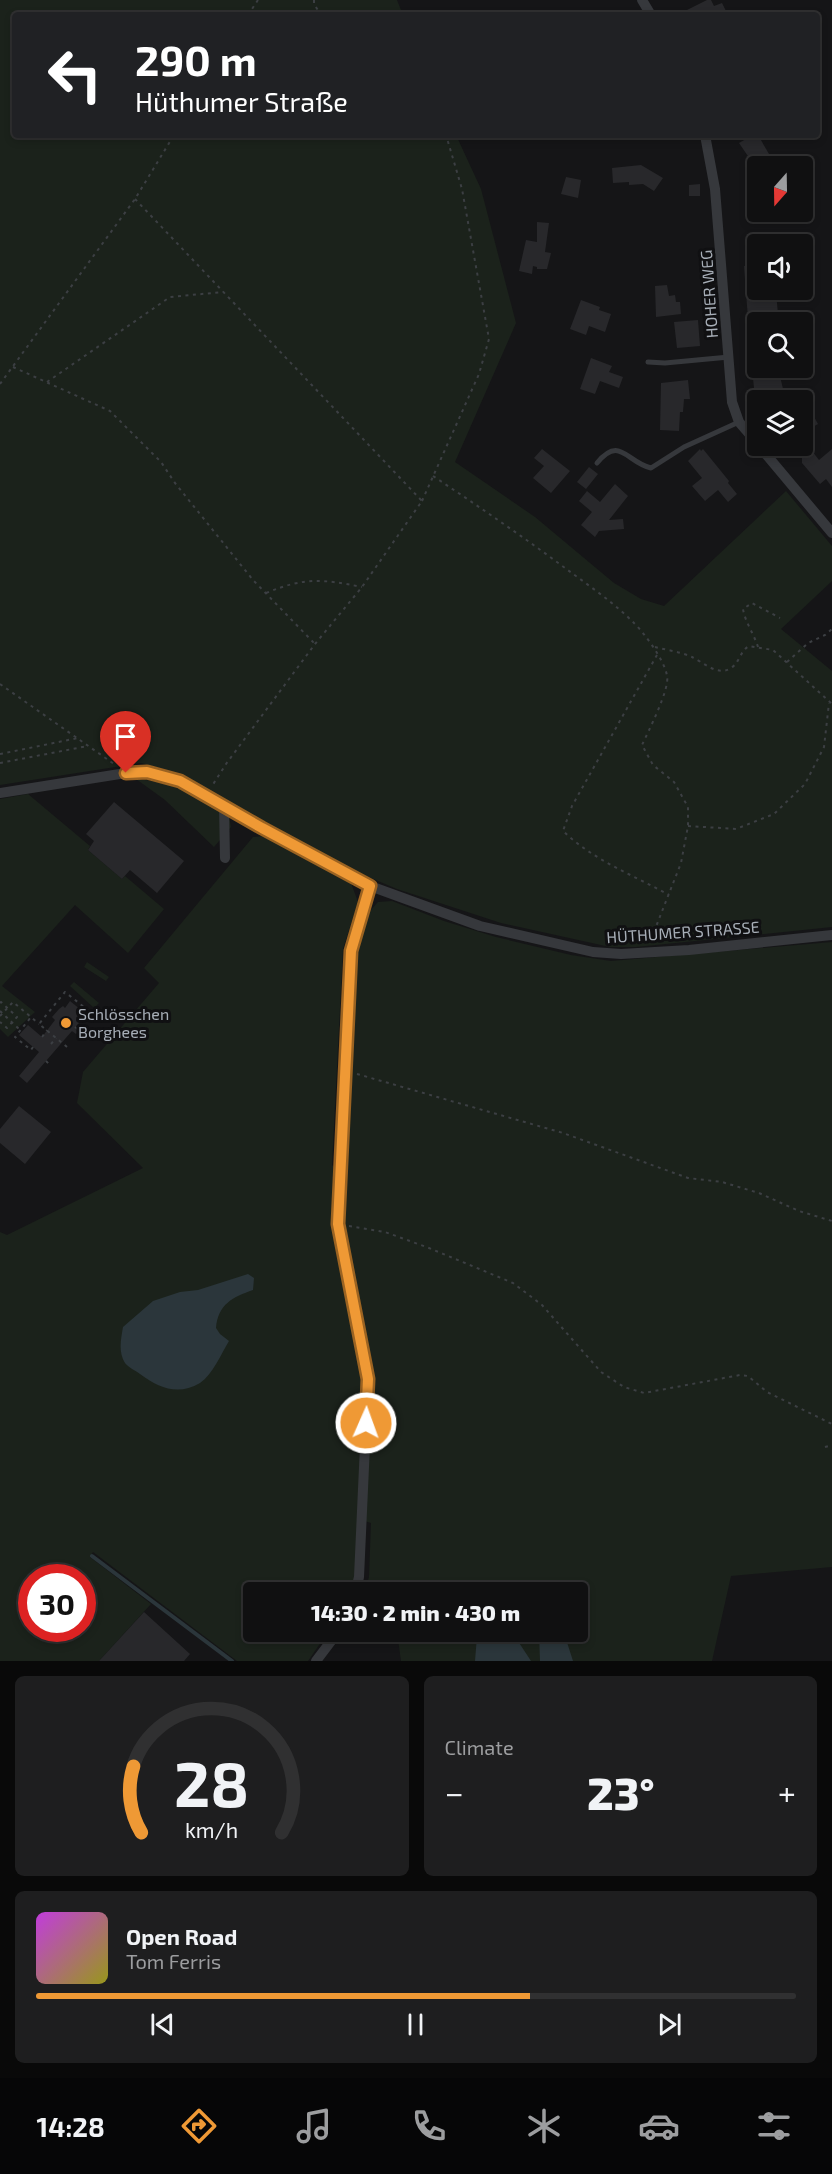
<!DOCTYPE html>
<html lang="en">
<head>
<meta charset="utf-8">
<style>
	:root { --surface:#101011; --page:#1e1e1f; --text:#f1f3f6; --muted:#9c9d9f; --line:#303031; --accent:#ef9935 }
	body { margin:0; font-family:"Exo 2",sans-serif; background:var(--page); color:var(--text); height:100vh; display:flex; flex-direction:column; font-size:22px; white-space:nowrap }
	* { box-sizing:border-box; margin:0 }
	p { font-size:20px; color:var(--muted) }
	.icon { flex:none; width:33px; height:33px; fill:none; stroke:currentColor; stroke-width:2; stroke-linecap:round; stroke-linejoin:round }
	.map { position:relative; height:1661px; overflow:hidden }
	.panel { display:flex; flex-direction:column; gap:15px; padding:15px; background:#090909; flex:1 }
	.panel>* { flex:none }
	.banner { position:absolute; left:12px; top:12px; width:808px; height:126px; border-radius:6px; box-shadow:0 3px 9px #0003,0 0 0 2px var(--line); background:#202124; color:#fff; overflow:hidden }
	.needle { width:39px; rotate:200deg }
	.fabs { position:absolute; left:747px; top:156px; display:grid; gap:12px }
	.fabs a { display:grid; place-items:center; width:66px; height:66px; border-radius:6px; background:var(--surface); box-shadow:0 3px 9px #0003,0 0 0 2px var(--line); font-size:30px }
	.speed { position:absolute; left:18px; top:1564px; display:flex; gap:12px; font-size:30px; font-weight:700; text-align:center }
	.speed>* { display:grid; place-content:center; width:78px; height:78px; border-radius:50%; background:var(--surface); box-shadow:0 3px 9px #0003,0 0 0 2px var(--line); line-height:1 }
	.speed .limit { border:9px solid #d22; background:#fff; color:#111 }
	.pin { position:absolute; display:grid; place-items:center; width:51px; height:51px; color:#fff; margin:-62px -26px; border-radius:50% 50% 50% 0; rotate:-45deg; box-shadow:0 0 6px #0007 }
	.pin .icon { rotate:45deg }
	.me { position:absolute; width:66px; margin:-33px; rotate:2deg; stroke-linejoin:round; filter:drop-shadow(0 0 4px #0008) }
	.turn { display:flex; align-items:center; gap:21px; height:126px; padding:0 24px; font-size:27px }
	.turn .icon { width:78px; height:78px; stroke-width:2.5 }
	.turn b { display:block; font-size:42px; line-height:51px }
	.big { font-size:45px; font-weight:800; line-height:1.1 }
	.panel .tile { flex:1; display:flex; flex-direction:column; justify-content:center; gap:9px; min-width:0; padding:0 21px; border-radius:9px; background:var(--page) }
	.panel .dial { align-items:center; gap:0 }
	.dial svg { height:156px; overflow:visible; fill:none; stroke:var(--line); stroke-width:7; stroke-linecap:round; text-anchor:middle }
	.dial text { fill:var(--text); stroke:none }
	.song { display:flex; align-items:center; gap:18px }
	.cover { width:72px; height:72px; border-radius:9px; background:linear-gradient(135deg,hsl(290 70% 55%),hsl(60 70% 35%)) }
	.played { height:6px; border-radius:3px; background:linear-gradient(90deg,var(--accent) 65%,var(--line) 65%) }
	.keys { display:flex; justify-content:space-around; direction:ltr }
	.heat { display:flex; justify-content:space-between; align-items:center; font-size:33px; direction:ltr }
	.panel .tiles { flex:1; display:grid; gap:15px; grid-template-columns:1fr 1fr }
	.tile:last-child { grid-column:span 2 }
	.trip { position:absolute; left:243px; top:1582px; width:345px; height:60px; border-radius:6px; background:var(--surface); box-shadow:0 3px 9px #0003,0 0 0 2px var(--line); font-weight:800; line-height:60px; text-align:center }
	.menu { display:flex; height:96px; justify-content:space-around; align-items:center; background:#060607; color:var(--muted) }
	.menu .icon { width:42px; height:42px }
	.menu .on { color:var(--accent) }
	.menu b { font-size:27px; color:var(--text) }
	.map>svg:first-child { display:block }
</style>
</head>
<body>
<div class="map">
<svg width="832" height="1661" viewBox="0 0 832 1661">
	<rect width="100%" height="100%" fill="#151517"/>
	<path fill="#1b221b" fill-rule="evenodd" d="M0,0h397l6,15h-388v120h441l25,54 35,134 -61,139 80,55 79,66 27,16 23,7 122,-115 46,55v35l-51,48 51,42v256l-196,20h-26l-109,-24 -104,-34 -64,-27 -155,-89 -37,-10 -141,22z
		M136,779c41,3 58,17 93,37l2,11 -17,20 -49,-47z
		M28,794l62,52 -2,4 34,29 3,-3 39,33 -36,44 -53,-48 -73,81 33,26 -27,25 -8,-8v-230z
		M263,836l88,47 7,19 -15,47 -11,216 12,12 12,-225 13,-40 9,-10 14,-1 52,20 52,16 75,18 40,6 221,-19v625l-101,9 -19,85h-311l-4,-29h181v-39h-187l-1,-3h-25l4,-13 2,-54 -13,-4 -3,56 -5,18h-96v39h74l-20,29h-71l-144,-109 -3,5 61,47 -52,57h-99v-429l7,3 136,-67 -66,-65 6,-31 76,-89 -15,-15 109,-131zM32,1578h50v51h-50z
		M87,962l22,15 -3,4 -22,-14z
		M74,982l25,21 -5,5 -24,-22z"/>
	<path fill="#2b363b" d="M248,1274l6,4 -1,12c-20,7 -35,14 -37,38l4,6 9,7c-8,13 -16,33 -29,42 -22,13 -41,5 -60,-9 -4,-3 -12,-7 -15,-11 -7,-11 -4,-24 -2,-36l30,-26 27,-9 18,-2z
		M481,1632h31l19,29h9l-1,-29h22l4,4 8,25h-98l2,-25z"/>
	<g fill="none" stroke-linecap="round" stroke-linejoin="round">
		<path stroke="#2b363b" stroke-width="4" d="M92,1556l140,105"/>
	</g>
	<path fill="#28282b" d="M707,0h4l3,6 8,-3 6,12h-51z
		M753,135h5l11,19 -15,11 -15,-22z
		M641,165l22,13 -9,13 -11,-7 -14,1v-3l-16,1 -1,-15z
		M566,177l15,3 -3,18 -17,-4z
		M700,184v12h-11v-11z
		M537,222l12,1 -4,29 6,1 -4,16h-10v-2l-4,-1 -1,8 -13,-3 7,-31 11,2z
		M758,265v25h5l1,3 12,-1 2,22 -20,2v29h-8l-6,-79z
		M667,285l2,11 6,-1 1,7h4l1,12 -25,3 -1,-31z
		M581,300l19,7 -1,3 12,4 -6,18 -16,-6 -3,9 -16,-6z
		M698,320l2,26 -23,2 -3,-26z
		M591,358l21,8 -3,6 14,5 -4,11 -19,-7 -5,13 -15,-5z
		M780,376l3,13 -14,1v5l-22,1 7,-8 -1,-10z
		M688,380l2,19h-6l-1,13h-3l-1,19 -19,-1 1,-47z
		M813,415l5,9 -16,9v-12z
		M802,438l17,22 13,-11v38l-6,-8 -6,5 -18,-21z
		M542,449l28,22 -19,22 -18,-15 11,-12 -10,-8z
		M700,449l1,2 2,-2 26,32 -1,2 9,11 -9,8 -10,-12 -13,11 -13,-15 10,-8 -14,-17z
		M589,467l9,7 -12,15 -9,-7z
		M615,484l13,12 -19,24 14,-1 1,10 -25,2 -4,6 -14,-12 11,-13 -13,-11 8,-10 13,11z
		M114,802l70,59 -27,32 -27,-23 -8,9 -34,-29 6,-9 -8,-7z
		M70,1001l16,13 -11,14 3,4 -2,2 -4,-3 -7,8 -38,44 -8,-7 20,-24 -20,-17 9,-10 14,12 13,-17 -3,-3 7,-8 4,-3 2,2z
		M19,1106l32,26 -26,32 -25,-21v-14z
		M144,1612l46,42 -6,7h-85z"/>
	<g fill="none" stroke-linecap="round" stroke-linejoin="round">
		<path stroke="#3c3f43" stroke-width="2" stroke-dasharray="3 4.5" stroke-linecap="butt" d="M314,0v4l7,11
			M248,15l10,-15
			M135,199l287,302 -60,86 -47,57 -89,120 -14,22
			M13,367l97,44 51,51 14,21 78,97 62,64
			M47,382l123,-85 53,-5
			M0,384l135,-185 39,-64
			M433,476c45,30 89,60 132,92 23,17 48,34 69,55 11,11 31,38 33,53 3,13 -19,56 -25,69l11,20 21,17 14,25v19l-7,37 -31,79
			M422,501l57,-127 10,-35 -27,-150 -16,-54
			M266,593c39,-16 56,-14 96,-6
			M655,647c12,3 26,5 37,10 11,5 26,20 39,11 9,-6 9,-17 18,-22l24,4 59,54
			M758,647c-4,-13 -13,-25 -15,-38l9,-6 28,15
			M657,655l-85,151 -9,25c30,29 70,44 106,64
			M787,662l21,-19 17,-8 7,-6
			M0,684l114,80
			M0,754l78,-16
			M0,763l88,-17
			M688,826l48,3 38,-15 31,-30 19,-37 5,-44
			M0,1003l1,-1 16,15 -10,11 -7,-6
			M0,1011l20,19
			M0,1016l13,-14 18,15
			M75,1027l5,4
			M42,1037l5,-7
			M51,1044l5,-6
			M33,1047l-2,3 -16,-13 16,-20 8,7
			M67,1047l-28,-23 26,-32 29,23
			M46,1061l5,5
			M357,1074l206,59 125,45 34,4 37,11 40,18 33,10
			M349,1226l36,6 44,16 84,35 29,22 59,67 23,15 20,6 96,-18 8,1 19,16 65,32
			M825,1447l7,-2"/>
		<path stroke="#36383c" stroke-width="5" d="M648,362l17,1 64,-6
			M597,463c23,-28 29,-1 54,5l33,-21 55,-25"/>
		<path stroke="#36383c" stroke-width="10" d="M642,0l9,15
			M705,135l10,54 17,213 7,20 19,22
			M759,446l73,87
			M0,793l126,-20 21,-1 33,9 82,48 108,57 110,40 113,26 28,2 68,-4 143,-15
			M224,806l1,52
			M355,1593l4,-16 9,-198 -30,-155 13,-273 19,-65
			M316,1661l22,-29"/>
	</g>
	<g fill="none" stroke-linecap="round" stroke-linejoin="round">
		<g stroke="#9b6322" stroke-width="15">
			<path id="route" d="M126,773l21,-1 33,9 82,47 108,58 -19,65 -13,273 30,155 -2,44"/>
		</g>
		<use href="#route" stroke="#ef9935" stroke-width="10"/>
	</g>
	<circle fill="#ef9935" stroke="#101012" stroke-width="2" cx="66" cy="1023" r="6"/>
	<g text-anchor="middle" stroke-width="6" stroke-linejoin="round" paint-order="stroke">
		<g font-size="16" fill="#a7aeb7" stroke="#101012">
			<text transform="translate(709 294) rotate(-94)" y="6">HOHER WEG</text>
			<text transform="translate(683 932) rotate(-4)" y="6">HÜTHUMER STRASSE</text>
		</g>
		<g font-size="16" fill="#a7aeb7" stroke="#101012" text-anchor="start">
			<text x="78" y="1020">Schlösschen<tspan x="78" dy="18">Borghees</tspan></text>
		</g>
	</g>
</svg>
<div class="fabs">
<a><svg class="needle" viewBox="-14 -14 28 28"><path d="M0-13l5 13h-10z" fill="#e53935"/><path d="M0 13l5-13h-10z" fill="#9c9d9f"/></svg></a>
<a><svg class="icon" aria-label="sound" viewBox="0 0 24 24"><path d="M4 9h4l5-4v14l-5-4H4zM17 9q2 3 0 6"/></svg></a>
<a><svg class="icon" aria-label="search" viewBox="0 0 24 24"><circle cx="10" cy="10" r="6"/><path d="M15 15l6 6"/></svg></a>
<a><svg class="icon" aria-label="layers" viewBox="0 0 24 24"><path d="M12 4l9 5-9 5-9-5zM3 14l9 5 9-5"/></svg></a>
</div>
<div class="speed"><div class="limit">30</div></div>
<div class="pin" style="left:126px;top:773px;background:#d93025"><svg class="icon" aria-label="arrive" viewBox="0 0 24 24"><path d="M6 21V4h12l-3 4 3 4H6"/></svg></div>
<svg class="me" style="left:366px;top:1423px" viewBox="-20 -20 40 40"><circle r="17" fill="#ef9935" stroke="#fff" stroke-width="3"/><path d="M0-11L8 9 0 5-8 9z" fill="#fff"/></svg>
<div class="trip">14:30 · 2 min · 430 m</div>
<div class="banner">
<div class="turn"><svg class="icon" aria-label="left" viewBox="0 0 24 24"><path d="M17 20v-9H6M10 6l-5 5 5 5"/></svg><div><b>290 m</b>Hüthumer Straße</div></div>
</div>
</div>
<section class="panel">
<div class="tiles">
<div class="tile dial"><svg viewBox="0 0 100 80">
<path d="M14 69A42 42 0 1 1 86 69"/>
<path d="M14 69A42 42 0 0 1 10 35" stroke="#ef9935"/>
<text x="50" y="56" font-size="32" font-weight="700">28</text>
<text x="50" y="72" font-size="11">km/h</text>
</svg></div>
<div class="tile"><p>Climate</p>
<div class="heat"><a>−</a><b class="big">23°</b><a>+</a></div>
</div>
<div class="tile">
<div class="song"><i class="cover"></i><div><b>Open Road</b><p>Tom Ferris</p></div></div>
<div class="played"></div>
<div class="keys"><svg class="icon" aria-label="previous" viewBox="0 0 24 24"><path d="M18 5L8 12l10 7zM5 5v14"/></svg><svg class="icon" aria-label="pause" viewBox="0 0 24 24"><path d="M8 5v14M16 5v14"/></svg><svg class="icon" aria-label="next" viewBox="0 0 24 24"><path d="M6 5l10 7-10 7zM19 5v14"/></svg></div>
</div>
</div>
</section>
<nav class="menu">
<b>14:28</b>
<svg class="icon on" aria-label="directions" viewBox="0 0 24 24"><path d="M12 3l9 9-9 9-9-9zM9 14v-3h6M13 9l2 2-2 2"/></svg>
<svg class="icon" aria-label="music" viewBox="0 0 24 24"><path d="M9 18V5l10-2v13"/><circle cx="6" cy="18" r="3"/><circle cx="16" cy="16" r="3"/></svg>
<svg class="icon" aria-label="phone" viewBox="0 0 24 24"><path d="M5 4h4l2 5-3 2q2 4 5 5l2-3 5 2v4C11 20 4 13 5 4z"/></svg>
<svg class="icon" aria-label="climate" viewBox="0 0 24 24"><path d="M12 3v18M4 7l16 10M4 17L20 7"/></svg>
<svg class="icon" aria-label="car" viewBox="0 0 24 24"><path d="M5 17H2v-5l4-1 3-4h7l3 4 3 1v5h-3M9 17h6M6 11h13"/><circle cx="7" cy="17" r="2"/><circle cx="17" cy="17" r="2"/></svg>
<svg class="icon" aria-label="filters" viewBox="0 0 24 24"><path d="M4 7h16M4 17h16"/><circle cx="9" cy="7" r="2"/><circle cx="15" cy="17" r="2"/></svg>
</nav>
</body>
</html>
